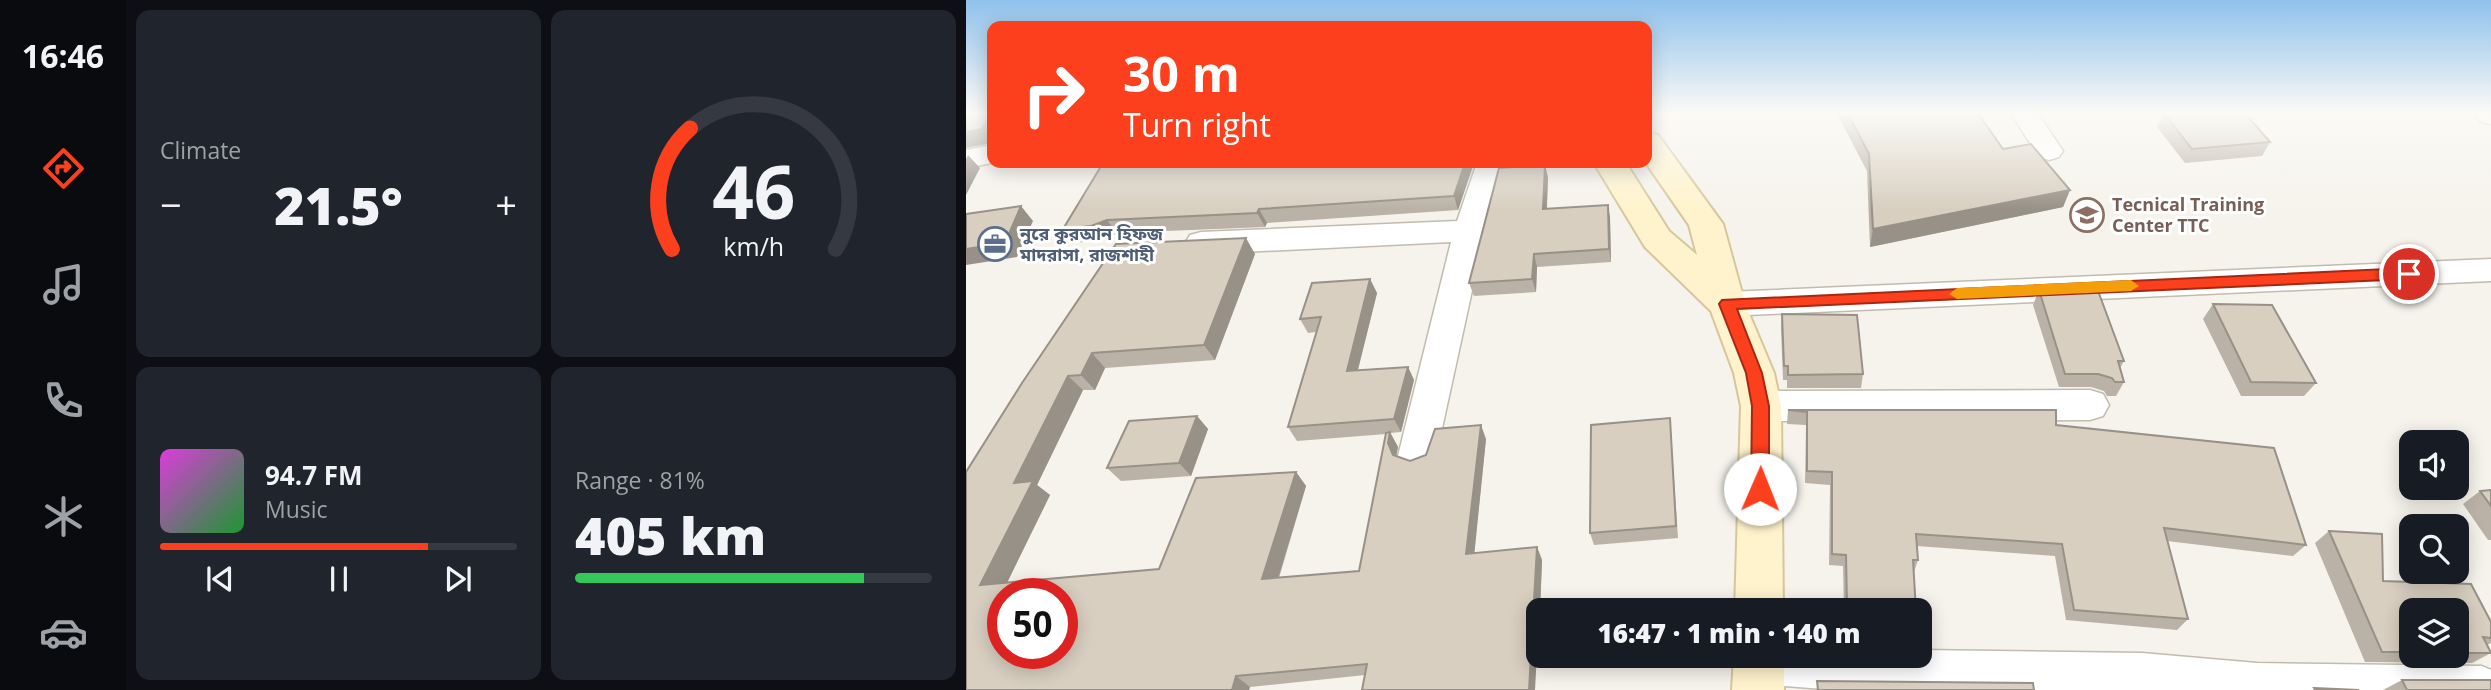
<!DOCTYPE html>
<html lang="en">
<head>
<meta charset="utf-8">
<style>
	:root { --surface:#171b24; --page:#20242c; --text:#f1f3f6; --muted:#9ea1a6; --line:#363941; --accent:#fc3f1d }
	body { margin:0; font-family:"Open Sans","Noto Sans Bengali",sans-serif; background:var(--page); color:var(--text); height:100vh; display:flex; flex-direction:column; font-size:26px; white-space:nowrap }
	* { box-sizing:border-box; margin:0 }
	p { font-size:23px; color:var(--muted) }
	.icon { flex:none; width:38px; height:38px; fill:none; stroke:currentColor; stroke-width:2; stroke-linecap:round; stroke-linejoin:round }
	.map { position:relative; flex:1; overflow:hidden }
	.panel { display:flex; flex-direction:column; gap:10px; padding:10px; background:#0d0f14; width:840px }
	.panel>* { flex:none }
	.hud { position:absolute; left:21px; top:21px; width:665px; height:147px; border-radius:14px; box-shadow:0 4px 18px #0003; background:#fc3f1d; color:#fff; overflow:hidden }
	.tools { position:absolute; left:1433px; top:430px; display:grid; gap:14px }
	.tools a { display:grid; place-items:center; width:70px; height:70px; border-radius:14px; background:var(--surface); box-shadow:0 4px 18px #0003; font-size:35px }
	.speed { position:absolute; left:21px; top:578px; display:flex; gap:14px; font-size:35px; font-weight:700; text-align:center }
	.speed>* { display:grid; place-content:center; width:91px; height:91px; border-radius:50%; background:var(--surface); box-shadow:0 4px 18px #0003; line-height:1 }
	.speed .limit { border:10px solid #d22; background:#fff; color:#111 }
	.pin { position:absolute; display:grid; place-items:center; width:60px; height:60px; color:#fff; margin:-30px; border:4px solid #fff; border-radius:50%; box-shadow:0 2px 7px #0007 }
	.me { position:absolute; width:77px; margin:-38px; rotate:1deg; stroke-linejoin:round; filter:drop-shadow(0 0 5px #0008) }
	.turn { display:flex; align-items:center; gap:24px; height:147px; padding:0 21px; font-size:32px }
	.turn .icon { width:91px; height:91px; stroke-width:2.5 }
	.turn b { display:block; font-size:49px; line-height:60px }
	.big { font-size:52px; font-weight:800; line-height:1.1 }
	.panel .card { flex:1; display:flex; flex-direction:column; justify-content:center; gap:10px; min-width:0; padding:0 24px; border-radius:14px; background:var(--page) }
	.panel .dial { align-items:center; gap:0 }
	.dial svg { height:182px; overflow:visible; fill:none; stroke:var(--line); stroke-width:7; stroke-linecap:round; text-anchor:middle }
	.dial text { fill:var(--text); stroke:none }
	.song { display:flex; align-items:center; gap:21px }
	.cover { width:84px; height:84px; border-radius:10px; background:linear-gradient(135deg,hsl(300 70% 55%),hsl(130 70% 35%)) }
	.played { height:7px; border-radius:4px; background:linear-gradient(90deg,var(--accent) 75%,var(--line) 75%) }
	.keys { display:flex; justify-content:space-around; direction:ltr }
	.heat { display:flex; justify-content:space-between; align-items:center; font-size:38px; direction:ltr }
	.charge { height:10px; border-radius:5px; background:linear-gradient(90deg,#34c759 81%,var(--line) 0) }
	.panel .tiles { flex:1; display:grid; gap:10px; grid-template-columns:repeat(2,1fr) }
	.trip { position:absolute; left:560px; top:598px; width:406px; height:70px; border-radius:14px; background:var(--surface); box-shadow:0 4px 18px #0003; font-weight:800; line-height:70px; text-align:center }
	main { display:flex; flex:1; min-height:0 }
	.menu { display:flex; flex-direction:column; width:126px; justify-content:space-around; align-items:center; background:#090b0e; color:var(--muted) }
	.menu .icon { width:49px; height:49px }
	.menu .active { color:var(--accent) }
	.menu b { font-size:32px; color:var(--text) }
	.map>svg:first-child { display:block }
</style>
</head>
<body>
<main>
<nav class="menu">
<b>16:46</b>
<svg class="icon active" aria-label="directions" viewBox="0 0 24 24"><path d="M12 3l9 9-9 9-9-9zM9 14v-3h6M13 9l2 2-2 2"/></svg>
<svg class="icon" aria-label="music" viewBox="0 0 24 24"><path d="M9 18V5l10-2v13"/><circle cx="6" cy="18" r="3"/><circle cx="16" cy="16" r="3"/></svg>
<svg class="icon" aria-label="phone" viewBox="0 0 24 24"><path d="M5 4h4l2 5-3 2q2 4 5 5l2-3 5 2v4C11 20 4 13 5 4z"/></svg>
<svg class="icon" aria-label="climate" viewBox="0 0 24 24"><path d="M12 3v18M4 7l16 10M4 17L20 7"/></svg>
<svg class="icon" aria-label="car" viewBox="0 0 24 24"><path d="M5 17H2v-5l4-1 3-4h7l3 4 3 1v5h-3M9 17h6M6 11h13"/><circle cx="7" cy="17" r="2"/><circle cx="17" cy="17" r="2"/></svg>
</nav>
<section class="panel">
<div class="tiles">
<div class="card"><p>Climate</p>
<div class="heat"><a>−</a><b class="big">21.5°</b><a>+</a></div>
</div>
<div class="card dial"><svg viewBox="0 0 100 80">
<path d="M14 69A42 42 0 1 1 86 69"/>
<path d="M14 69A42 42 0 0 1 22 16" stroke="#fc3f1d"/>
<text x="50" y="56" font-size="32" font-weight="700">46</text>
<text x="50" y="72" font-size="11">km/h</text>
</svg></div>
<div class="card">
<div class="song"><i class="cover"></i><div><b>94.7 FM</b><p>Music</p></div></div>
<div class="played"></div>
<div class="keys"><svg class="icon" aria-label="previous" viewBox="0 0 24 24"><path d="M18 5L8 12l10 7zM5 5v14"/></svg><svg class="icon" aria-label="pause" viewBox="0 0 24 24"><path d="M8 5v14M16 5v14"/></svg><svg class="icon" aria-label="next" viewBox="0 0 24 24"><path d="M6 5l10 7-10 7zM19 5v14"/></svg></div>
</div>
<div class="card"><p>Range · 81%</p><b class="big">405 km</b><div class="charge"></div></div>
</div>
</section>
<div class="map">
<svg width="1525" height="690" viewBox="0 0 1525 690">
	<rect width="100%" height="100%" fill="#f6f3ec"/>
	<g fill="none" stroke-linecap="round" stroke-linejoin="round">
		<g stroke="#c2bbae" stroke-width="3">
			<path id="street" d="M1044,112h27l26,39 -4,6 -10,3 -10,-3z
				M1507,112h18v12l-10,-2z
				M26,145v18l-26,5v-18z
				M511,163h28l-20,68 -49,225 -5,12 -14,5 -14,-5 -5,-12 53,-214 -250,12 -11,-3 -5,-8 5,-8 11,-3 256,-11z
				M1525,259v22l-764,35 -12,-3 -5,-9 5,-9 12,-3z
				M1124,390l13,4 6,11 -6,11 -13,4 -329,1 -13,-4 -6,-11 6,-11 13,-4z
				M954,650l222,3 115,10 225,3 9,4v20h-654l-78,-6 -16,-7 -7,-16 2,-5h182z"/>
		</g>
		<g stroke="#d6c79b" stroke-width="4">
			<path id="secondary" d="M681,133l11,2 65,89 22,80 29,69 7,33 2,205h-48l6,-205 -7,-33 -23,-62 -66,-64 -51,-84h32l43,68 28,24 -8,-30 -43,-62z
				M768,656h50v34h-52z"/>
		</g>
		<use href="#street" fill="#fff" fill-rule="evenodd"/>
		<use href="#secondary" fill="#fff3cd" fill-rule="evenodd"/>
	</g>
	<path fill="#bab2a6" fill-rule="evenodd" d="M870,112h141l26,37 67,41 -7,17 -193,40 -3,-76z
		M1198,113l106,29 -8,14 -77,7 -28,-36z
		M325,163h183l-16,47 -191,13 -2,4 -148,6 -15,7 -28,3 -11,-14 175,-63z
		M579,165l3,13 -1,31 61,-4 2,13 1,44 -74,5 -1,25 -62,4 -5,-13z
		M289,254l-40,106 -110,8 -10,22h-12l-46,95 13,10 -43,88 152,-14 137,-97 10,14 -27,92 80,-7 27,-137 -89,7 -9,-14 28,-95 -8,1 -8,-14 70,-40 7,14 -19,77 50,-3 6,13 -13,52 -11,1 8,14 -2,9 14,5 76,-22 -12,114 63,-6 5,13 -2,51 -175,64 -115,12 -1,3h-283l56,-307z
		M1073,290l85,71 -4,7 4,14 -8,14h-9l-3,-5 -13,-4h-32l-26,-82z
		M1247,304l103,79 -12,13h-63l-38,-77z
		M816,314l81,60 -2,14h-74v-8h-4l-2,-52z
		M822,410l268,15 250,120 -13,11 -126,-15 21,78 -11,11 -111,-10 -11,-64 -138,-10 1,14 -4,12 2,39h-72l-1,-45 -14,-1 1,-80 -25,-2 1,-58 -19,-1z
		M231,416l11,13 -17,47 -70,5 -14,-13z
		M704,418l8,120 -84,7 -4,-12z
		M1525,490v50h-3l-25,-36 17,-13z
		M1363,531l54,50 108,41v21l-4,2 4,8 -19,10 -107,-1 -50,-119zM1446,611h45v45h-45z
		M1436,680l89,10h-108z"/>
	<path fill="#979187" d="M25,112h1v31l-26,5v-16z
		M2,155l12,13 -14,27v-36z
		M259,163h14l-8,18 -8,-14z
		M499,163h9l-16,47 -4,-14z
		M579,165l3,13 -2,44 -3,-13z
		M1104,190l-7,17 -193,40 3,-18z
		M642,205l2,13 1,44 -2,-13z
		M55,206l12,15 -16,36 -51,8v-16z
		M293,209l8,14 -2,4 -8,-14z
		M141,220l10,13 -15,7 -11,-14z
		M280,238l9,16 -40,106 -11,-15z
		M568,254l3,13 -1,25 -4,-13z
		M404,279l7,14 -23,92 -7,-14z
		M126,353l13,15 -10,22 -14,-15z
		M442,367l6,13 -13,52 -7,-13z
		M102,376l15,14 -46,95 13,10 -50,102 -20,-12 34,-102z
		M231,416l11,13 -17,47 -12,-13z
		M515,425l5,14 -13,128 -7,-13z
		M424,432l8,15 -2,10 -3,-2 -5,-12z
		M330,472l10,14 -32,106 -12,-13z
		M571,547l5,13 -2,51h-2v24l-3,55h-6z
		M270,676l14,11 -1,3h-17z"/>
	<path fill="#d8cfc1" stroke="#979187" stroke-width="2" fill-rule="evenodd" d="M0,112h25l-9,17 -16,3z
		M881,112h130l26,37 28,-5 39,46 -197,39 -4,-75z
		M1203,112h75l26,30 -78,7 -28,-36z
		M137,163h122l-2,4 68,-4h174l-11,33 -195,13 -2,4 -150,7 -16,6 -28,3z
		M579,165l-2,44 65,-4 1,44 -75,5 -2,25 -63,4 30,-115z
		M55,206l-16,37 -39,6v-35z
		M280,238l-42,107 -112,8 -11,22 -13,1 -54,107 19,-2 -53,104 179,-16 37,-91 100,-6 -34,107 97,-8 27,-138 4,-1 -2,11 5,12 17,6 16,-6 9,-26 46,-4 -15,129 71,-7 -8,143h-167l5,-26 -131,12 -4,14h-266v-218l56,-89 94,-139zM37,593h59v60h-59z
		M404,279l-23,92 61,-4 -14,52 -106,8 33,-110 -21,2 12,-36z
		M1131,288l27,73h-6l6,21h-9l-3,-4 -14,-4h-33l-26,-84z
		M1247,304l59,1 44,78 -65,-1z
		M816,314l75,1 6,59 -75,1v-9h-4z
		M822,410h268v15l218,23 32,97 -142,-17 24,91 -114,-9 -12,-66 -146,-10 2,26h-5l3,51h-33l-36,-3 -1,-53 -14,-1v-82l-25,-1v-59z
		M231,416l-18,47 -72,5 22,-47z
		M704,418l6,108 -86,7 1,-108z
		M1525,490v16l-11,-15z
		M1363,531l53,3 1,47 88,3 20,38v16l-8,-1 8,16h-34v-42h-45v41h-30z
		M1436,680h89v10h-84z
		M851,681l216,2 1,7h-216z
		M1348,688l45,2h-44z"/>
	<linearGradient id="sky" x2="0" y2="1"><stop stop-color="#8fc1ec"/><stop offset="0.54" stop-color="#fbfaf6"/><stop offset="1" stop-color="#fbfaf6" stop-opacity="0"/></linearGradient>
	<rect width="1525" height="209" fill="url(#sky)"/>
	<path fill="#fc3f1d" stroke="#a42913" stroke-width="2" d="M1443,268l7,6 -7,5 -672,30 25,64 7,33v83l-3,6 -6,2 -7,-2 -2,-6 1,-83 -6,-33 -27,-69 3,-4z"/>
	<path fill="#f59e0b" d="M1165,280l8,6 -8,5 -174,8 -8,-5 8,-6z"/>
	<defs>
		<g id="university-ring" transform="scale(1.75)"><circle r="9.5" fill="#fff" stroke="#8d6e63" stroke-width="1.5"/><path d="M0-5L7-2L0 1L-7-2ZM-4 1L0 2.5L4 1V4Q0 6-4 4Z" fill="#8d6e63"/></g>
		<g id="office-ring" transform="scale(1.75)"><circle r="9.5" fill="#fff" stroke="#5c6f8a" stroke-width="1.5"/><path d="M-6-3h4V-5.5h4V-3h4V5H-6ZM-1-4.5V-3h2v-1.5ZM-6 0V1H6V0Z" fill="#5c6f8a"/></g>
	</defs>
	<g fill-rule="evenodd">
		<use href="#university-ring" x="1121" y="215"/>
		<use href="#office-ring" x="29" y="244"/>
	</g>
	<g text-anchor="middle" stroke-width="6" stroke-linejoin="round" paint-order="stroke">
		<g font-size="18" font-weight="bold" fill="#785e54" stroke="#fff" text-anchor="start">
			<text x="1146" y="211">Tecnical Training<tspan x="1146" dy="21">Center TTC</tspan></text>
		</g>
		<g font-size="18" font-weight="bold" fill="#4e5e75" stroke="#fff" text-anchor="start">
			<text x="54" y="240">নুরে কুরআন হিফজ<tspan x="54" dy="21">মাদরাসা, রাজশাহী</tspan></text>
		</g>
	</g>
</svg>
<div class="tools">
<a><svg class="icon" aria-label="sound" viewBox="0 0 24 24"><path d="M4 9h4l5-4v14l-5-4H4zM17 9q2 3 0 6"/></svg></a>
<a><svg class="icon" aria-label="search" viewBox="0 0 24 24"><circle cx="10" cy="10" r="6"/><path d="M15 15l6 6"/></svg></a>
<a><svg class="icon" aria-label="layers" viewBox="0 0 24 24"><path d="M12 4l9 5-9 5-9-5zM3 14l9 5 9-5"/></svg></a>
</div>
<div class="speed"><div class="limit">50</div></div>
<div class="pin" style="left:1443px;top:274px;background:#d93025"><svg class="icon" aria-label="arrive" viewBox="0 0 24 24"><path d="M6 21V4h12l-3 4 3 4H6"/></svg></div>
<svg class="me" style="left:794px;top:489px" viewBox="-20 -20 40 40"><circle r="19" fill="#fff"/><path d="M0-13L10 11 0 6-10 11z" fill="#fc3f1d"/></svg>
<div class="trip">16:47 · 1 min · 140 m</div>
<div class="hud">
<div class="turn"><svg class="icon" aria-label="right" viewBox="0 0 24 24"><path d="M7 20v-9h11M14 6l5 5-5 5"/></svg><div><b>30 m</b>Turn right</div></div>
</div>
</div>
</main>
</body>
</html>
